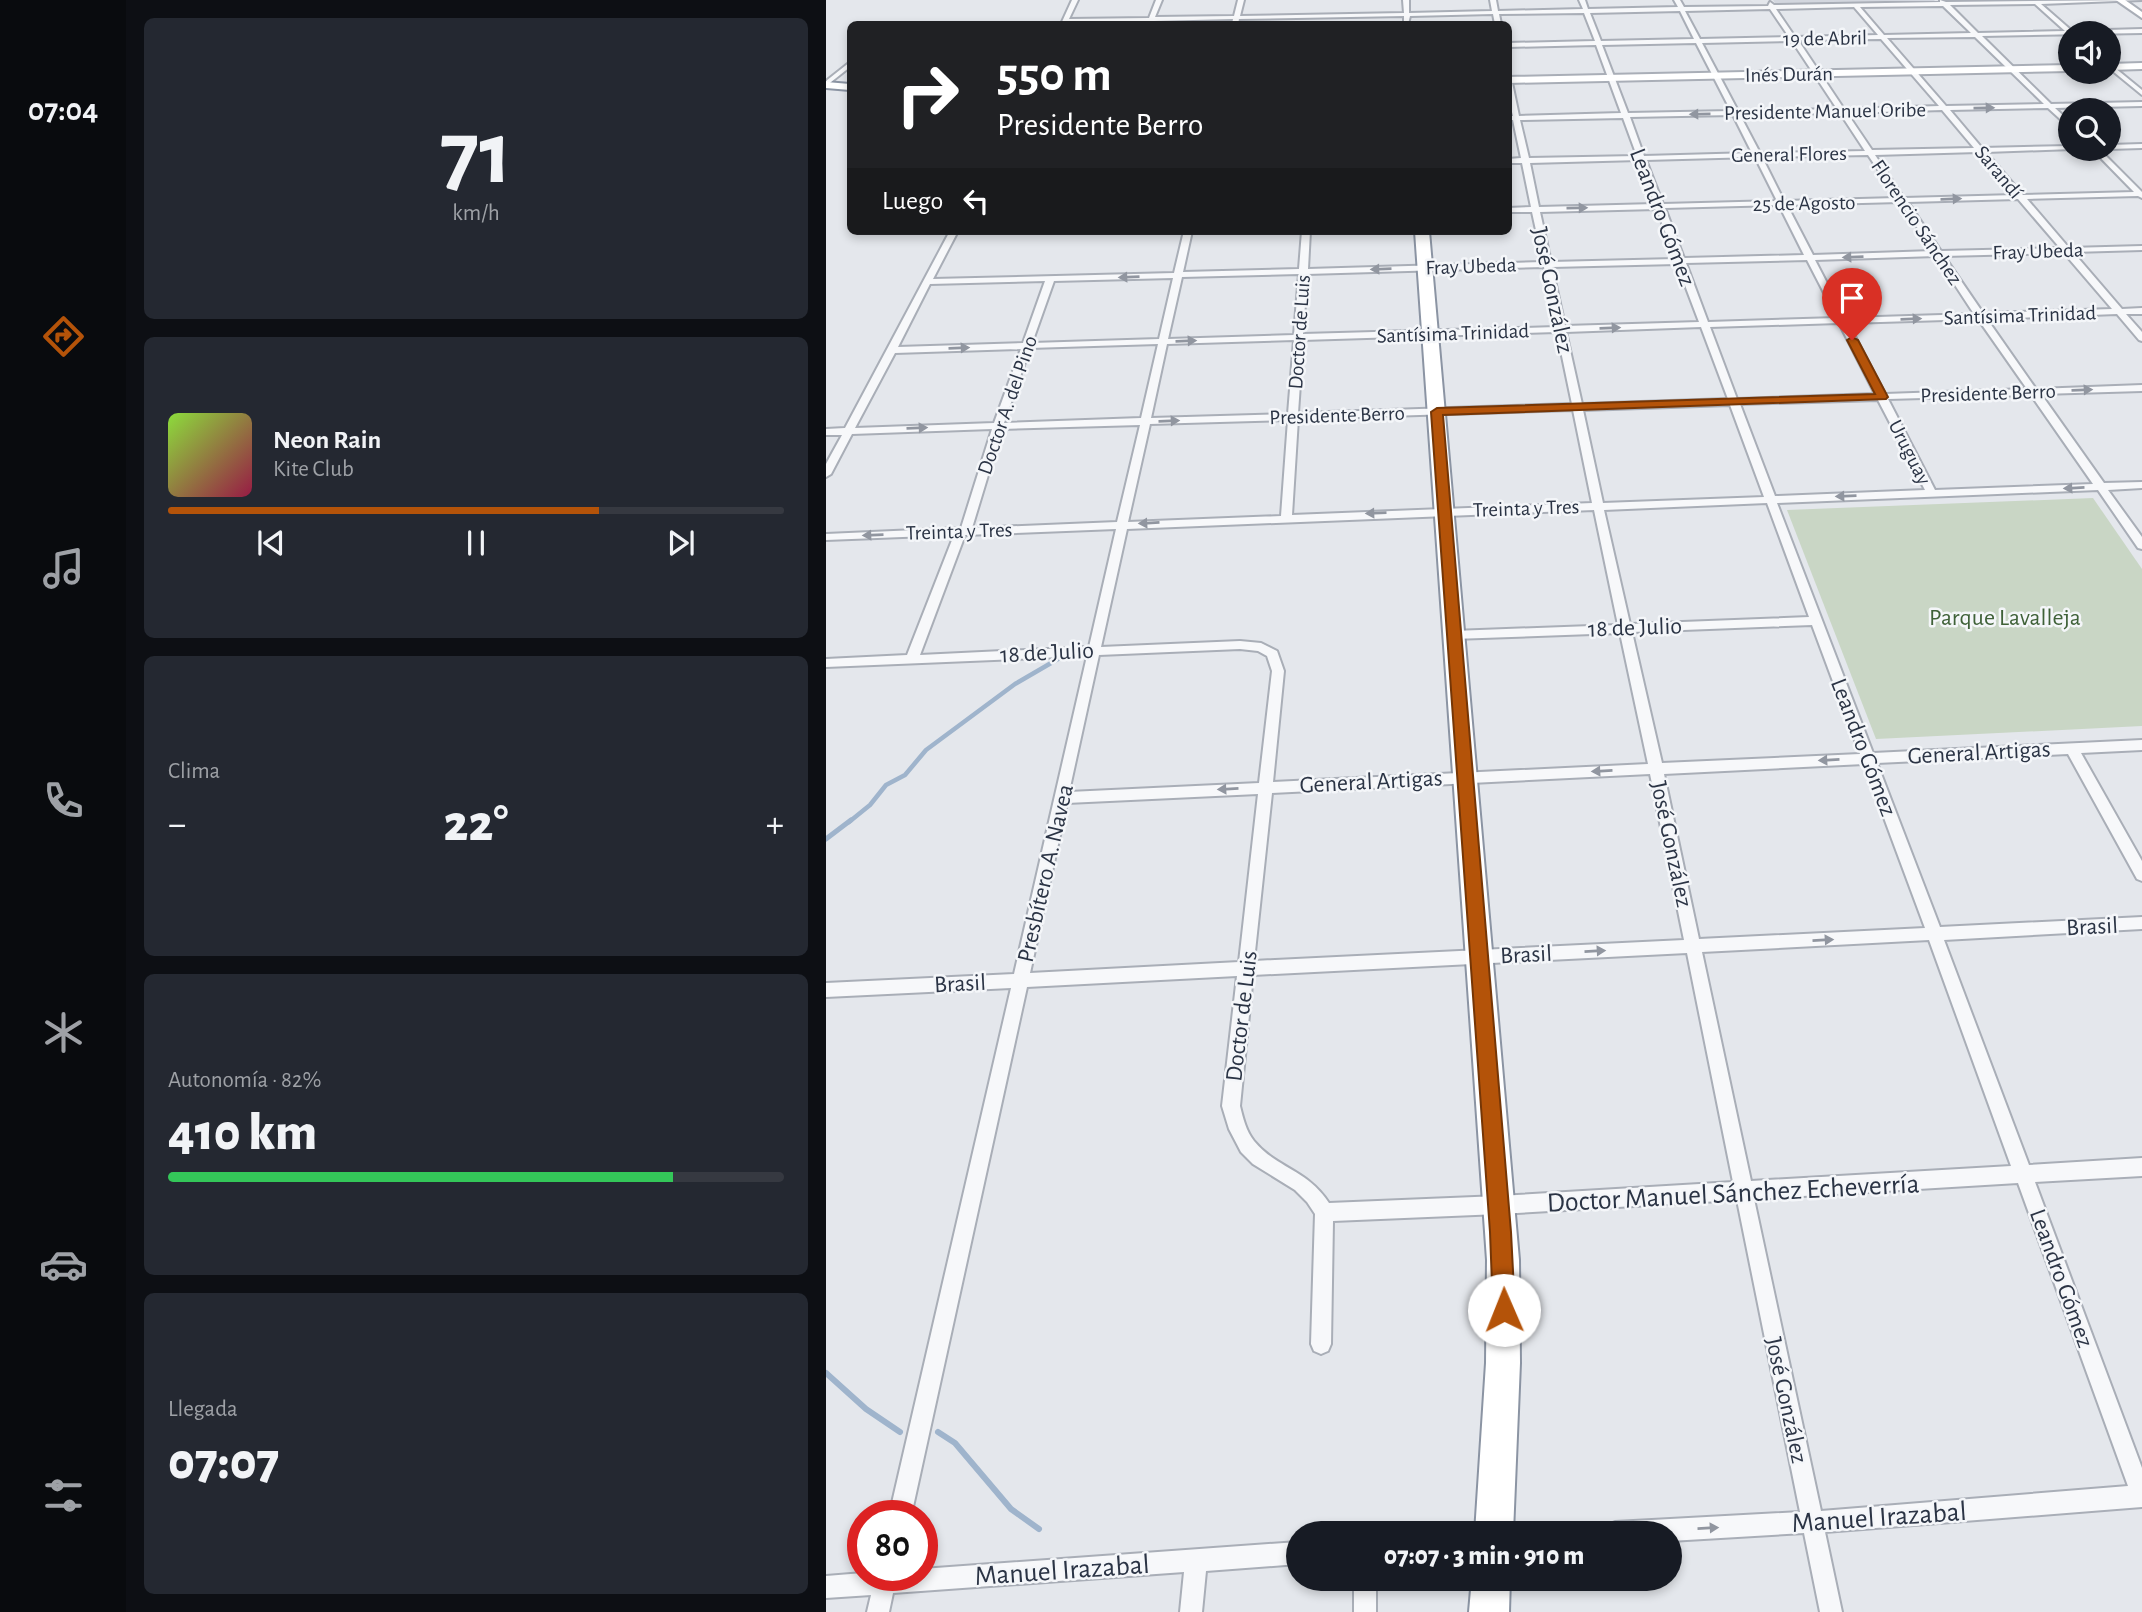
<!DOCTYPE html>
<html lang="es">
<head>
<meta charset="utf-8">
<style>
	:root { --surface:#171b24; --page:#242831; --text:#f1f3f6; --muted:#9ea1a6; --line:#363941; --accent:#b45309 }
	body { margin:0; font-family:"Alegreya Sans",sans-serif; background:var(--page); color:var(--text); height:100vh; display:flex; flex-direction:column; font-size:26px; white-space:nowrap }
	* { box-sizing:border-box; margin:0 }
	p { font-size:23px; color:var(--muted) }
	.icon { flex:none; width:38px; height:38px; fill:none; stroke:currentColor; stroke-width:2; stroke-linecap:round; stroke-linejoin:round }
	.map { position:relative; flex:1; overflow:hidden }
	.sheet { display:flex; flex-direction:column; gap:18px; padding:18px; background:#0d0f14; width:700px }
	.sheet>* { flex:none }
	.banner { position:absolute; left:21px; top:21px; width:665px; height:214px; border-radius:10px; box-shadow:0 4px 10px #0003; background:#202124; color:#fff; overflow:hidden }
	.tools { position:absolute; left:1232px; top:21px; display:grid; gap:14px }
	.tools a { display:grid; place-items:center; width:63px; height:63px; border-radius:50%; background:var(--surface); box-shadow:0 4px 10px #0003; font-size:35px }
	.speed { position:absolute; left:21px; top:1500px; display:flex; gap:14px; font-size:35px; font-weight:700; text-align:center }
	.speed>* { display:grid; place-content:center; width:91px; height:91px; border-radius:50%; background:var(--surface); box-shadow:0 4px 10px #0003; line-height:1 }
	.speed .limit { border:10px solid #d22; background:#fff; color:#111 }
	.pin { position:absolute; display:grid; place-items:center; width:60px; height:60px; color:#fff; margin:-72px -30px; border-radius:50% 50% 50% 0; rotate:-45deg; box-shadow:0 0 7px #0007 }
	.pin .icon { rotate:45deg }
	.me { position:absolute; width:77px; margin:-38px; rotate:359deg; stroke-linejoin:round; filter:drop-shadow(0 0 5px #0008) }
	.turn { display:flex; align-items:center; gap:24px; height:147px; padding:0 35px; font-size:32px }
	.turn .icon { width:91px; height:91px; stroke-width:2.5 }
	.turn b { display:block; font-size:49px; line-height:60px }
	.then { display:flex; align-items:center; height:66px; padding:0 35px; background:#0003; gap:14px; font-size:26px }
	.big { font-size:52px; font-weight:800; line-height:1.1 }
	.sheet .widget { flex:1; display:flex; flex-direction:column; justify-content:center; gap:10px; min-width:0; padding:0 24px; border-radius:10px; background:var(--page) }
	.sheet .dial { align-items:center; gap:0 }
	.dial b { font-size:91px; line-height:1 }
	.song { display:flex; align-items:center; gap:21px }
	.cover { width:84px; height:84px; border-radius:10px; background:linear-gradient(135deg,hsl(90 70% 55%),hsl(340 70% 35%)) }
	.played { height:7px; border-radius:4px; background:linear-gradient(90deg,var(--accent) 70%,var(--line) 70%) }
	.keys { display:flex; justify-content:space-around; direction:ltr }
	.heat { display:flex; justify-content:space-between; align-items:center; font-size:38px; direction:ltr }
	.charge { height:10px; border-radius:5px; background:linear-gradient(90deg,#34c759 82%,var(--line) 0) }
	.trip { position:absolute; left:460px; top:1521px; width:396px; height:70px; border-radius:35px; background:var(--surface); box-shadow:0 4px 10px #0003; font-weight:800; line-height:70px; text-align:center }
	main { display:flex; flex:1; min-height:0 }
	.menu { display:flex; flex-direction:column; width:126px; justify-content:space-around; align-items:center; background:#090b0e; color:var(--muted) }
	.menu .icon { width:49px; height:49px }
	.menu .on { color:var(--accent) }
	.menu b { font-size:32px; color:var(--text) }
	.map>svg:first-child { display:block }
</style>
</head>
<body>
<main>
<nav class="menu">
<b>07:04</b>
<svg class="icon on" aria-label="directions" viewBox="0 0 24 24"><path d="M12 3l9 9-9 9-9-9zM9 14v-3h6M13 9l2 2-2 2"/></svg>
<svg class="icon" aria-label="music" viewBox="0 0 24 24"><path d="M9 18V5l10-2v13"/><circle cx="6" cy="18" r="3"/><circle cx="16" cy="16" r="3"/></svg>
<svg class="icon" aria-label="phone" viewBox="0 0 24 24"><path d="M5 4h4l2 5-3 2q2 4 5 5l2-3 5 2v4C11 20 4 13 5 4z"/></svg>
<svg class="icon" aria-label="climate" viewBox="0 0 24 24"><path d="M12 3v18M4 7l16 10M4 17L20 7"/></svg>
<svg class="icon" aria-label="car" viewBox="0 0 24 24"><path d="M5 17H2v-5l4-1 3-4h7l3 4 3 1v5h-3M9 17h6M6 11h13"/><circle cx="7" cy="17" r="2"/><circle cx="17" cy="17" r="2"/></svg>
<svg class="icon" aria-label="filters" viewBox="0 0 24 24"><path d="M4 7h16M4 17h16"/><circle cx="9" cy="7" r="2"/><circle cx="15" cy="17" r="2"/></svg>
</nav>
<section class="sheet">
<div class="widget dial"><b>71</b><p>km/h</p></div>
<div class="widget">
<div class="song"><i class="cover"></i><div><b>Neon Rain</b><p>Kite Club</p></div></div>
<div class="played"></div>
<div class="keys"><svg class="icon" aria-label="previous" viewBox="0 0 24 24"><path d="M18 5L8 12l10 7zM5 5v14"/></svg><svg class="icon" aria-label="pause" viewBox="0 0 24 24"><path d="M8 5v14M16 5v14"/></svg><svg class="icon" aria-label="next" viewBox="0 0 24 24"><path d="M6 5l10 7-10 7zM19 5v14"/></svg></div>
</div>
<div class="widget"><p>Clima</p>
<div class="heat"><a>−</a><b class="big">22°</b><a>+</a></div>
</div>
<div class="widget"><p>Autonomía · 82%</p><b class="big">410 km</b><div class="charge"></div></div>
<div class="widget"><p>Llegada</p><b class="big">07:07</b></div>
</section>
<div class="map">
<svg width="1316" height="1612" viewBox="0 0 1316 1612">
	<rect width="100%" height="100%" fill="#e4e7ec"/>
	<path fill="#d2d6de" d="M947,0h161l2,2 -159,4z"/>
	<path fill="#c9d6c5" d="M1267,498l49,71v157l-266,13 -89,-229z"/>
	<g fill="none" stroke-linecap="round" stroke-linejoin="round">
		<path stroke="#9fb4cc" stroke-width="4.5" d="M23,822l21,-17 16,-20 19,-10 21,-25 89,-66 43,-25"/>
		<path stroke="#9fb4cc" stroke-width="5" d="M0,839l25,-19"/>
		<path stroke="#9fb4cc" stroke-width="6" d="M0,1373l40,36 34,23
			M112,1432l17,11 56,66 28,20"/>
		<g stroke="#a9aeb7" stroke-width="4">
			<path id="street" d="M246,0h6l-9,19 80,-1 7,-18h6l-7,17 79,-1 4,-16h6l-4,16 164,-3 -1,-13h6v13l83,-2 -2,-11h6l2,11 85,-2 -4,-9h6l3,9 90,-2 -4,-7h6l4,7 84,-1 2,-4 4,3 166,-3v-2l6,2 196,-2 -101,4 31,27 70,-2v4l-160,3 69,68 91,-2v4l-87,2 15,14v6l-22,-20 -98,2 32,38 88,-2v3h3l-87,3 37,43 111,-3 -42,-43h7l43,43v6l-4,-2 -111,3 42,49 73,-2v4l-69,2 49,57 20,-1v6h-16l16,18v9l-3,-1 -22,-26 -130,5 49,70 106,-4v6l-101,3 63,89 38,-1v6l-34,2 34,47v12l-4,-1 -40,-58 -321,13 96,250 269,-13v10l-61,3 61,108v20l-5,-2 -69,-125 -191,9 63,164 202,-10v12l-198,11 85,225 113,-7v18l-107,6 107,286v39l-317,25 17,80h-22l-16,-79 -134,8v-8h-66l3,-8 8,-3 185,-10 -63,-312 -238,14 -166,7 -2,123 -3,7 -7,3 -7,-3 -3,-7 4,-130 -8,-12 -12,-12 -42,-26 -12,-12 -12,-23 -7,-23 15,-130 -210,11 -116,529h-22l122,-528 -185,9v-14l188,-9 73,-318 -261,11v-8l81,-4 47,-120 -128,5v-6l135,-6 31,-99 -140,5 -21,40 -5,3v-13l16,-29h-16v-6l19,-1 105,-197h8l-25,48 241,-6 10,-42h8l-9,41 116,-3 3,-38h8l-2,38 235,-7 -11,-50h-24v-4l23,-1 -9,-44h-14v-4l13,-1 -8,-38h-5v-4h5l-5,-20v-20l3,2 8,38 102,-3 -25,-68 -88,2v-4l87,-2 -11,-28 -85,1 2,10h-6l-2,-10 -83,2 -2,8 -4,-1v-7l-165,3 -1,5h-6l1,-5 -79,2 -1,3h-6l1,-3 -87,3zM1209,4l30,27 -87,2 -28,-28zM1117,6l28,27 -87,2 -24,-28zM1028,7l24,28 -83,2 -19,-28zM944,9l19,28 -89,2 -15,-28zM854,11l14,28 -93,2 -11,-28zM1149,37l69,67 -98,2 -59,-68zM1055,39l58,67 -95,3 -46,-69zM966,41l45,68 -99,2 -36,-68zM870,43l35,68 -103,2 -26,-68zM1116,110l32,38 -102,2 -25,-37zM1014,113l25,38 -105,2 -20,-38zM907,115l19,38 -108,3 -14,-39zM797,118l14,38 -108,2 -9,-38zM1152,152l37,43 -111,3 -29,-43zM1042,155l29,43 -113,3 -22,-44zM929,157l22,44 -114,3 -17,-44zM813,160l16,44 -116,3 -9,-44zM1192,199l42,49 -119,3 -33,-49zM1074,202l33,49 -120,4 -26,-50zM953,205l25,50 -120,3 -19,-50zM831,209l18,50 -124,3 -11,-50zM1238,253l48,56 -129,4 -39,-57zM1110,256l38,58 -129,4 -30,-58zM981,260l30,58 -129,4 -22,-59zM851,264l22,58 -134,4 -13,-59zM718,267l12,60 -253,7 4,-60zM473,274l-5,61 -126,4 14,-62zM347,278l-14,61 -127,4 22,-62zM219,281l-22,62 -125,4 32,-63zM1152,319l49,70 -142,5 -37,-71zM1013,323l36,71 -138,5 -27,-72zM875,327l27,72 -146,5 -16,-72zM731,332l15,72 -274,9 5,-73zM468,340l-6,74 -137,4 16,-74zM332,344l-17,74 -137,5 26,-75zM195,349l-27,74 -139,5 40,-75zM1205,395l62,89 -158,6 -47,-91zM1052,400l47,90 -150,6 -35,-92zM904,405l34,92 -161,6 -20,-93zM747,410l19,93 -300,12 6,-96zM462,420l-7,96 -153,6 22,-98zM314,425l-23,97 -145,6 30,-99zM941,503l42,114 -179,7 -26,-114zM768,510l24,115 -165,6 -6,4 6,4 167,-6 28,131 -375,18 11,-111 -7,-20 -16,-8 -21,-2 -139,6 26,-118zM290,529l-27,118 -169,8 45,-120zM986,625l48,129 -198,9 -30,-131zM414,649l18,2 9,5 5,15 -13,112 -190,9 30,-137zM1038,764l61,164 -226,11 -35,-165zM824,774l34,166 -430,21 18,-168zM432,794l-19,168 -209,11 37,-170zM1103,940l82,226 -260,15 -49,-229zM861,953l46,229 -234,14 -170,7c-22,-34 -53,-35 -75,-62 -8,-10 -11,-23 -14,-35l13,-131zM1192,1183l110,303 -307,25 -67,-312z
				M24,62v5l-24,19v-5z
				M1283,63l33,27v5l-33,-27z
				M1316,144v4l-33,1h-2l2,-4z
				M472,1542v22l-92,7 -4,41h-22l4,-40 -291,21 -4,19h-22l4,-17 -45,3v-22l37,-3 59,2v-6z
				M528,1578h22v34h-22z"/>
		</g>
		<g stroke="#a9aeb7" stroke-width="4">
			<path id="secondary" d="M1290,0h9l17,12v6z
				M1316,63v6l-33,1v-6z
				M1244,65v6l-562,12v-6z"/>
		</g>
		<g stroke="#8b94a3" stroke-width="4">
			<path id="highway" d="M0,82l24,2v6l-24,-2z
				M589,231h14l90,1029 1,103 -7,170h-38l11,-170 1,-103z
				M646,1578h38l-1,34h-40z"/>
		</g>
		<use href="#street" fill="#f7f8fa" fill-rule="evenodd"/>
		<use href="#secondary" fill="#fff" fill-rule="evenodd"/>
		<use href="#highway" fill="#fff" fill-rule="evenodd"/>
	</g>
	<defs><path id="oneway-solid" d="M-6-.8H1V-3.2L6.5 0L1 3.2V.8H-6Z" transform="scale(1.75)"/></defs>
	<g fill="#9196a0">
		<use href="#oneway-solid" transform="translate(1158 108) rotate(-1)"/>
		<use href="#oneway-solid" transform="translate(874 114) rotate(179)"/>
		<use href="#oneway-solid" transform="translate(1125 199) rotate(-2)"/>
		<use href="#oneway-solid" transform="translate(751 208) rotate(-1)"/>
		<use href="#oneway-solid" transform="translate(1027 257) rotate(178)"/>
		<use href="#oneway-solid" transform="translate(555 269) rotate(178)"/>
		<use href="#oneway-solid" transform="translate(303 277) rotate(178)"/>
		<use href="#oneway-solid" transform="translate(1085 319) rotate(-2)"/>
		<use href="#oneway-solid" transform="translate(784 328) rotate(-2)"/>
		<use href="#oneway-solid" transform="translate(360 341) rotate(-2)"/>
		<use href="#oneway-solid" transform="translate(133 348) rotate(-2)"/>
		<use href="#oneway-solid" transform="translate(1256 390) rotate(-2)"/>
		<use href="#oneway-solid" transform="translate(343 421) rotate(-2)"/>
		<use href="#oneway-solid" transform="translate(91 428) rotate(-2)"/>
		<use href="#oneway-solid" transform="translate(1248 488) rotate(177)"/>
		<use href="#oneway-solid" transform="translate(1020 496) rotate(178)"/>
		<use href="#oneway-solid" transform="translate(550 513) rotate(178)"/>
		<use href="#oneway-solid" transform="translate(323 523) rotate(177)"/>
		<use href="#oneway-solid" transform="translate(47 535) rotate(178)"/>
		<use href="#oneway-solid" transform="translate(1003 760) rotate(177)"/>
		<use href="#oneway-solid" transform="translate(776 771) rotate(177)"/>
		<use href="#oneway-solid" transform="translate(402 789) rotate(177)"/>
		<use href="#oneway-solid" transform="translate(997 940) rotate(-3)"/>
		<use href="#oneway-solid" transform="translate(769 951) rotate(-3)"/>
		<use href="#oneway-solid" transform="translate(882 1528) rotate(-3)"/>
	</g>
	<path fill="#b45309" stroke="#753606" stroke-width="2" d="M1026,337l6,3 30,57 -2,2 -443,16 68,817 4,78 -3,8 -8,3 -8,-3 -3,-8 -3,-78 -59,-820 6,-4 438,-14 -28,-54z"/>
	<g text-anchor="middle" stroke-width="5" stroke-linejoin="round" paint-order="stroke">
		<g font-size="21" fill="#2b3445" stroke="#f4f6f9">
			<text transform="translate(999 38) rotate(-1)" y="7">19 de Abril</text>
			<text transform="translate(963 74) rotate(-1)" y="7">Inés Durán</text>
			<text transform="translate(999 111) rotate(-1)" y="7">Presidente Manuel Oribe</text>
			<text transform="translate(963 154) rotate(-1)" y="7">General Flores</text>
			<text transform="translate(1173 172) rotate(50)" y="7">Sarandí</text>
			<text transform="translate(978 203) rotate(-1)" y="7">25 de Agosto</text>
			<text transform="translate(1091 222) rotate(56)" y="7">Florencio Sánchez</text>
			<text transform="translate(1212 251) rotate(-2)" y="7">Fray Ubeda</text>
			<text transform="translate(645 266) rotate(-2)" y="7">Fray Ubeda</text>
			<text transform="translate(1194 315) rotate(-2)" y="7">Santísima Trinidad</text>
			<text transform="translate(473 332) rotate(-86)" y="7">Doctor de Luis</text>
			<text transform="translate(627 333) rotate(-2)" y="7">Santísima Trinidad</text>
			<text transform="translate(1162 393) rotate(-2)" y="7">Presidente Berro</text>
			<text transform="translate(181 405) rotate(-71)" y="7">Doctor A. del Pino</text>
			<text transform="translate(511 415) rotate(-2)" y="7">Presidente Berro</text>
			<text transform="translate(1084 452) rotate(63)" y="7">Uruguay</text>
			<text transform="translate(700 508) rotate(-2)" y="7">Treinta y Tres</text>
			<text transform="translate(133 531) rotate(-2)" y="7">Treinta y Tres</text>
		</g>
		<g font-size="24" fill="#2b3445" stroke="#f4f6f9">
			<text transform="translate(837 217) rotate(69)" y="8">Leandro Gómez</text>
			<text transform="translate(727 290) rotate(78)" y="8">José González</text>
			<text transform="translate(809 627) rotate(-2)" y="8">18 de Julio</text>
			<text transform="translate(221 652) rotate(-3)" y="8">18 de Julio</text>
			<text transform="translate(1038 747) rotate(69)" y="8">Leandro Gómez</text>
			<text transform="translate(1153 752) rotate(-3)" y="8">General Artigas</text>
			<text transform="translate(545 781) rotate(-3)" y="8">General Artigas</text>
			<text transform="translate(846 844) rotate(78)" y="8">José González</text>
			<text transform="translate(219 873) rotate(-77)" y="8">Presbítero A. Navea</text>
			<text transform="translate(1266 926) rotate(-3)" y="8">Brasil</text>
			<text transform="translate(700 954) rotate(-3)" y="8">Brasil</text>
			<text transform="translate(134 983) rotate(-3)" y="8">Brasil</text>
			<text transform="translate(415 1016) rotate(-83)" y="8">Doctor de Luis</text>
			<text transform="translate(1236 1278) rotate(70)" y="8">Leandro Gómez</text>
			<text transform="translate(961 1400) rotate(78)" y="8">José González</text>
		</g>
		<g font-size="24" fill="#3f6138" stroke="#f4f6f9">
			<text x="1179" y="625">Parque Lavalleja</text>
		</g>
		<g font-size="28" fill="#2b3445" stroke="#f4f6f9">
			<text transform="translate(907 1192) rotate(-3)" y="10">Doctor Manuel Sánchez Echeverría</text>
			<text transform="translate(1053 1516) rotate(-4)" y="10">Manuel Irazabal</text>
			<text transform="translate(236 1569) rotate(-4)" y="10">Manuel Irazabal</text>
		</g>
	</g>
</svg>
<div class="tools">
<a><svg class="icon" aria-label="sound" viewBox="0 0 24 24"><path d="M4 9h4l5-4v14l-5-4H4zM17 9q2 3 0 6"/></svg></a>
<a><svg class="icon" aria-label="search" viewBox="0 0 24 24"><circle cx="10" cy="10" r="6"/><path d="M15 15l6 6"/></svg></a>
</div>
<div class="speed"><div class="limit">80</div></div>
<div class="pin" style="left:1026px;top:340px;background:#d93025"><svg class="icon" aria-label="arrive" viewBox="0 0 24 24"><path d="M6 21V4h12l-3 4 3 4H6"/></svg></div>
<svg class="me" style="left:678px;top:1310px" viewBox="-20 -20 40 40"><circle r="19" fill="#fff"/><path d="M0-13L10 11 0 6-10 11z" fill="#b45309"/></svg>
<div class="trip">07:07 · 3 min · 910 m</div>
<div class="banner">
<div class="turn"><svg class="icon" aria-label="right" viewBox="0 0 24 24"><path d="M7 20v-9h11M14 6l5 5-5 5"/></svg><div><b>550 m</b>Presidente Berro</div></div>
<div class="then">Luego<svg class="icon" aria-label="left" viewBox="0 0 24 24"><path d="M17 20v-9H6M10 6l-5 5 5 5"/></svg></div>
</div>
</div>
</main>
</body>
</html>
